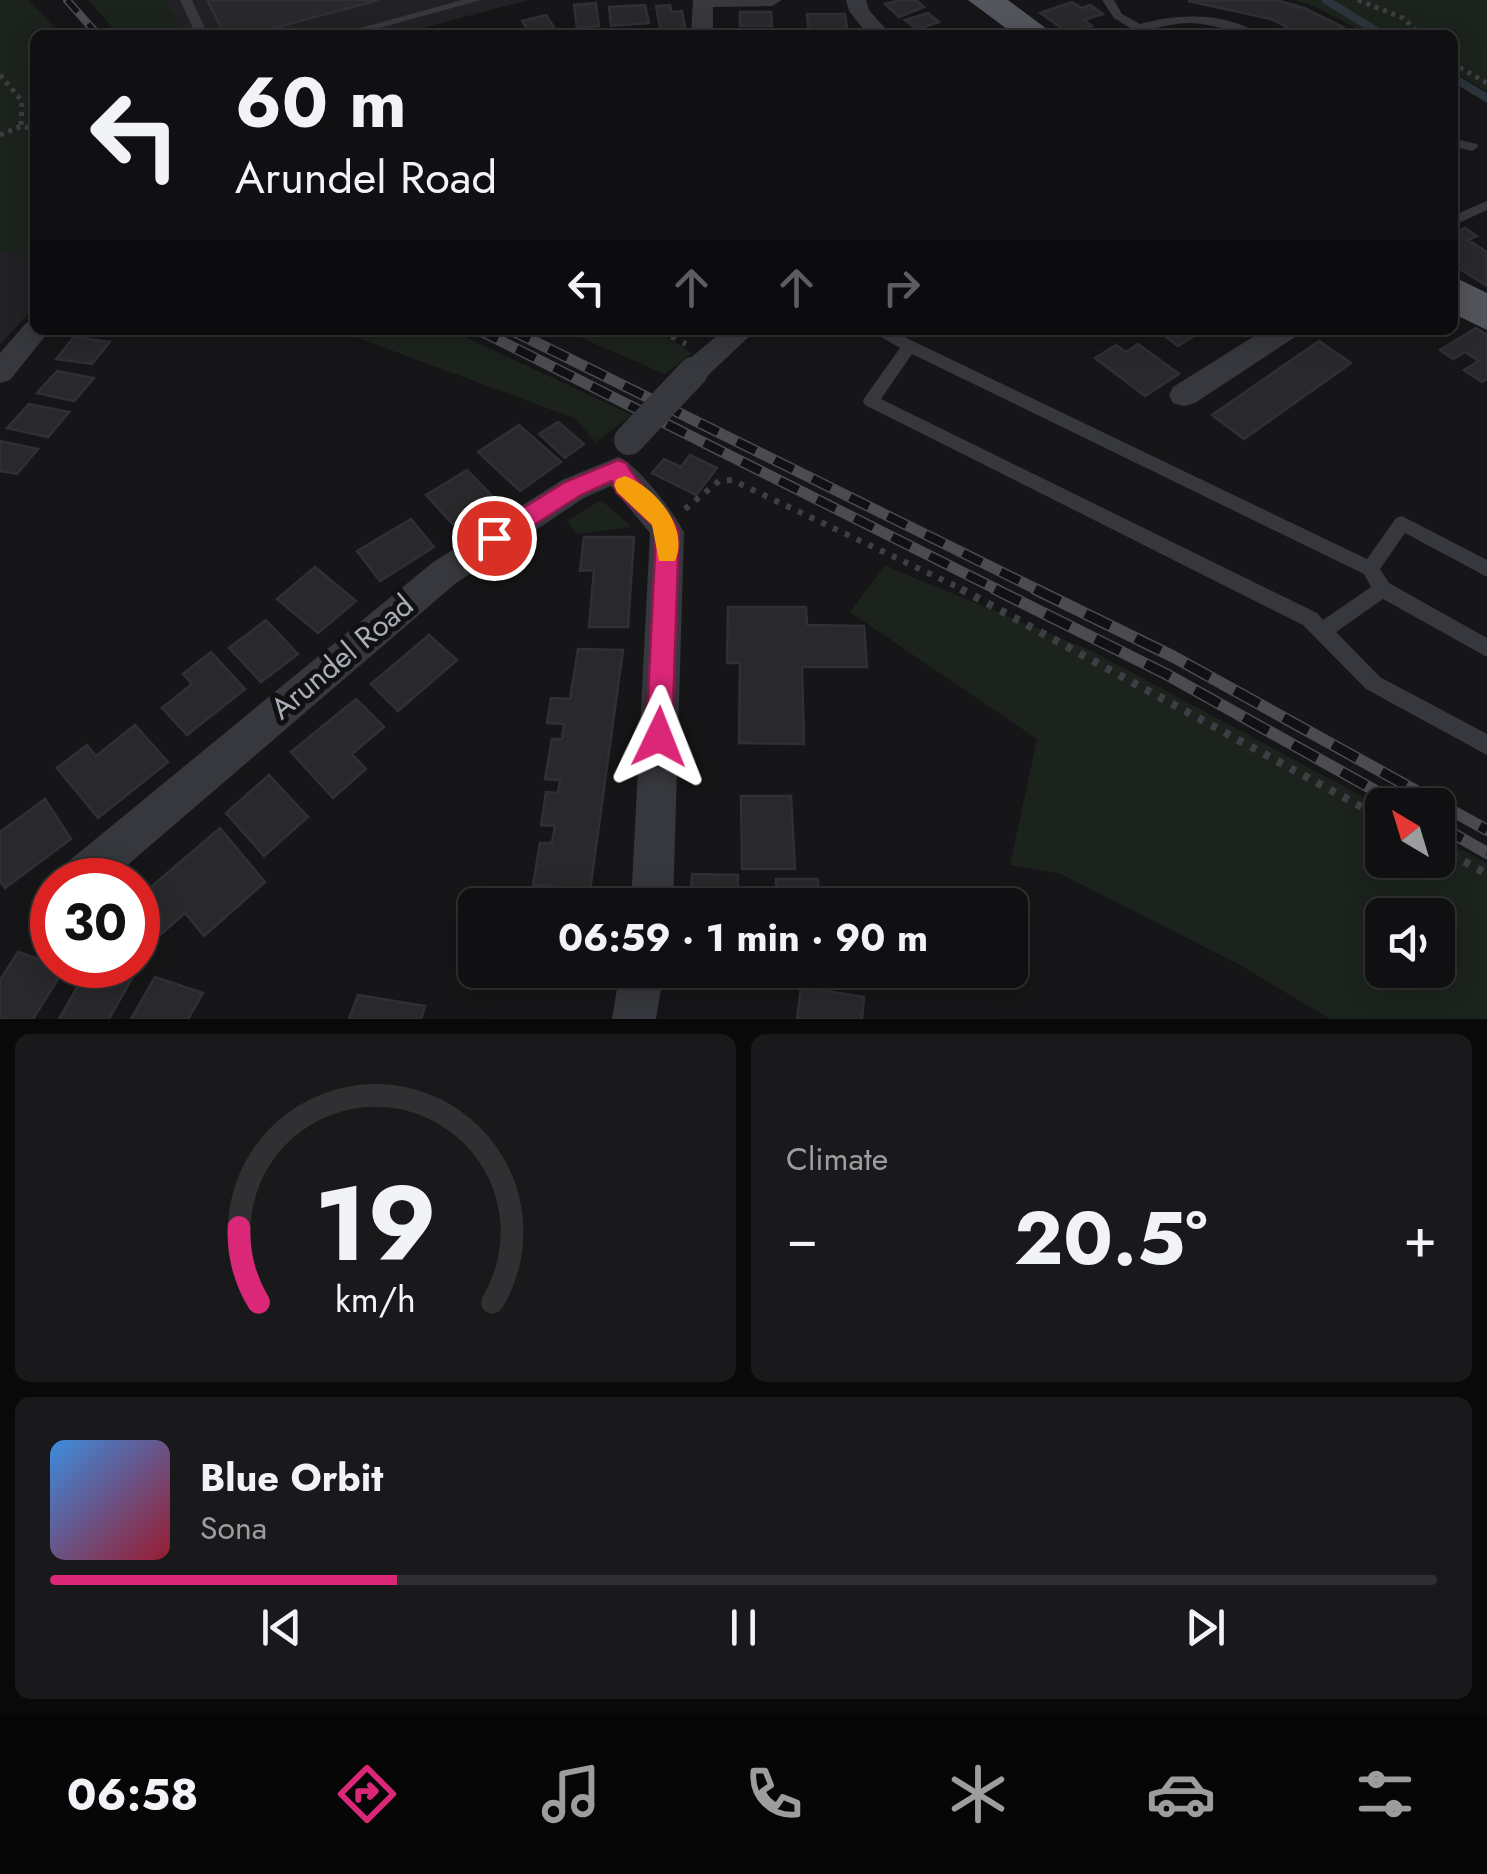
<!DOCTYPE html>
<html lang="en">
<head>
<meta charset="utf-8">
<style>
	:root { --surface:#101012; --page:#19191b; --text:#f1f3f6; --muted:#9c9d9f; --line:#303032; --accent:#db2777 }
	body { margin:0; font-family:Jost,sans-serif; background:var(--page); color:var(--text); height:100vh; display:flex; flex-direction:column; font-size:38px; white-space:nowrap }
	* { box-sizing:border-box; margin:0 }
	p { font-size:32px; color:var(--muted) }
	.icon { flex:none; width:55px; height:55px; fill:none; stroke:currentColor; stroke-width:2; stroke-linecap:round; stroke-linejoin:round }
	.map { position:relative; height:1019px; overflow:hidden }
	.drawer { display:flex; flex-direction:column; gap:15px; padding:15px; background:#09090a; flex:1 }
	.drawer>* { flex:none }
	.guide { position:absolute; left:30px; top:30px; width:1428px; height:305px; border-radius:15px; box-shadow:0 5px 25px #0003,0 0 0 2px var(--line); background:#101012; color:var(--text); overflow:hidden }
	.needle { width:65px; rotate:322deg }
	.fabs { position:absolute; left:1365px; top:788px; display:grid; gap:20px }
	.fabs a { display:grid; place-items:center; width:90px; height:90px; border-radius:15px; background:var(--surface); box-shadow:0 5px 25px #0003,0 0 0 2px var(--line); font-size:50px }
	.speed { position:absolute; left:30px; top:858px; display:flex; gap:20px; font-size:50px; font-weight:700; text-align:center }
	.speed>* { display:grid; place-content:center; width:130px; height:130px; border-radius:50%; background:var(--surface); box-shadow:0 5px 25px #0003,0 0 0 2px var(--line); line-height:1 }
	.speed .limit { border:15px solid #d22; background:#fff; color:#111 }
	.pin { position:absolute; display:grid; place-items:center; width:85px; height:85px; color:#fff; margin:-42px; border:5px solid #fff; border-radius:50%; box-shadow:0 2px 10px #0007 }
	.me { position:absolute; width:110px; margin:-55px; rotate:2deg; stroke-linejoin:round; filter:drop-shadow(0 0 8px #0008) }
	.turn { display:flex; align-items:center; gap:35px; height:210px; padding:0 40px; font-size:45px }
	.turn .icon { width:130px; height:130px; stroke-width:2.5 }
	.turn b { display:block; font-size:70px; line-height:85px }
	.lanes { display:flex; align-items:center; height:95px; padding:0 40px; background:#0003; justify-content:center; gap:50px; direction:ltr }
	.lanes .off { opacity:.35 }
	.big { font-size:75px; font-weight:700; line-height:1.1 }
	.drawer .card { flex:1; display:flex; flex-direction:column; justify-content:center; gap:15px; min-width:0; padding:0 35px; border-radius:15px; background:var(--page) }
	.drawer .dial { align-items:center; gap:0 }
	.dial svg { height:260px; overflow:visible; fill:none; stroke:var(--line); stroke-width:7; stroke-linecap:round; text-anchor:middle }
	.dial text { fill:var(--text); stroke:none }
	.song { display:flex; align-items:center; gap:30px }
	.cover { width:120px; height:120px; border-radius:15px; background:linear-gradient(135deg,hsl(210 70% 55%),hsl(350 70% 35%)) }
	.played { height:10px; border-radius:5px; background:linear-gradient(90deg,var(--accent) 25%,var(--line) 25%) }
	.keys { display:flex; justify-content:space-around; direction:ltr }
	.heat { display:flex; justify-content:space-between; align-items:center; font-size:55px; direction:ltr }
	.drawer .tiles { flex:1; display:grid; gap:15px; grid-template-columns:1fr 1fr }
	.card:last-child { grid-column:span 2 }
	.trip { position:absolute; left:458px; top:888px; width:570px; height:100px; border-radius:15px; background:var(--surface); box-shadow:0 5px 25px #0003,0 0 0 2px var(--line); font-weight:700; line-height:100px; text-align:center }
	.tabs { display:flex; height:160px; justify-content:space-around; align-items:center; background:#060607; color:var(--muted) }
	.tabs .icon { width:70px; height:70px }
	.tabs .on { color:var(--accent) }
	.tabs b { font-size:45px; color:var(--text) }
	.map>svg:first-child { display:block }
</style>
</head>
<body>
<div class="map">
<svg width="1487" height="1019" viewBox="0 0 1487 1019">
	<rect width="100%" height="100%" fill="#161618"/>
	<path fill="#222225" d="M99,0h430l-133,35h-263z
		M0,251l35,9v46l-35,39z"/>
	<path fill="#1c231d" fill-rule="evenodd" d="M0,0h29l33,35h-27v225l-35,-9z
		M88,0h76l21,35h-66z
		M1295,0h192v92l-34,-21 -1,-36h-83l-55,-29z
		M337,330h113l182,85 -36,27 -22,-24z
		M563,330h93l36,23 -27,21z
		M601,500l31,27 -54,7 -11,-13z
		M885,566l207,85 290,156v53h56v-23l49,26v156h-157l-92,-55 -177,-90 -51,-9 27,-126 -187,-127zM1438,915v55h-56v-55z"/>
	<g fill="none" stroke-linecap="round" stroke-linejoin="round">
		<path stroke="#2c353c" stroke-width="8" d="M1326,0l57,35
			M1452,77l35,21"/>
	</g>
	<path fill="#29292c" stroke="#303034" stroke-width="2.5" d="M207,0h172l-132,35h-22z
		M901,0h15l8,7 -25,10 -14,-13z
		M1276,0l28,8 39,19 -4,2 11,6h-48l-31,-16 -83,-18z
		M1072,2l10,6 8,-3 13,9 -19,6 8,6 -22,8 -30,-21z
		M596,3l3,23 -22,2 -3,-23z
		M645,5l4,18 -38,3 -2,-19z
		M670,5l1,7 11,-1 4,21 -25,1 -5,-27z
		M740,12h31l1,14h-32z
		M928,13l11,9 -22,7 -12,-9z
		M807,14h38l3,21h-39z
		M546,15l13,20h-28l-9,-14z
		M1465,228l12,8 -9,4 19,12v34l-35,-22v-29z
		M1476,328l11,7v44l-5,3 -18,-12 15,-9 -14,-9 -12,7 -13,-9z
		M1157,330h46l-25,16z
		M74,337l36,5 -18,22 -36,-5z
		M1319,341l32,22 -107,76 -32,-24z
		M1138,344l41,30 -34,22 -50,-38 21,-13 10,7z
		M57,371l37,7 -20,23 -37,-8z
		M29,404l40,8 -21,25 -41,-9z
		M558,422l26,22 -19,14 -26,-24z
		M519,425l42,37 -41,29 -42,-39z
		M0,441l38,8 -21,25 -17,-3z
		M690,455l27,13 -21,27 -44,-22 12,-14 17,8z
		M467,470l33,34 -41,27 -33,-36z
		M411,519l23,28 -54,34 -23,-30z
		M584,537h50l-6,90h-39l5,-57 -14,1z
		M315,567l41,34 -38,32 -41,-34z
		M728,607h78l1,18 57,1 3,41h-65l2,77 -65,-1 1,-80h-13z
		M266,620l32,34 -37,28 -32,-34z
		M429,635l28,25 -59,51 -27,-27z
		M578,649l45,1 -35,255h-39l3,-19 -19,-1 7,-42h12l3,-17 -14,-1 5,-33 12,1 2,-13 -15,-1 7,-40h10l2,-15 -17,-1 4,-25 19,1z
		M211,652l34,37 -58,46 -25,-27 30,-24 -9,-10z
		M356,699l28,28 -32,27 14,15 -33,29 -42,-46z
		M135,725l33,37 -70,56 -41,-50 30,-23 9,11z
		M269,775l39,42 -44,39 -38,-43z
		M741,796h50l4,73h-53z
		M45,799l26,40 -66,49 -5,-7v-49z
		M220,828l45,54 -61,54 -19,-23 -24,21 -23,-36z
		M692,874l46,1 -1,30h-47z
		M776,879h42l1,26h-42z
		M18,952l47,16 -32,51h-33v-39z
		M90,965l45,8 -26,46h-50z
		M518,970h62l-1,6z
		M155,977l48,16 -15,26h-57z
		M801,987l63,10 -2,22h-65z
		M358,995l67,11 -4,13h-72z"/>
	<g fill="none" stroke-linecap="round" stroke-linejoin="round">
		<path stroke="#3d3f44" stroke-width="5" stroke-dasharray="4 5" stroke-linecap="butt" d="M1358,0l45,18 18,17
			M1452,63l35,20
			M0,75l22,26 -1,25 14,3
			M0,135l21,-9"/>
		<path stroke="#3d3f44" stroke-width="6" stroke-dasharray="5 8" stroke-linecap="butt" d="M660,330l26,14
			M685,509l34,-28 13,-1 234,111"/>
		<path stroke="#3d3f44" stroke-width="8" stroke-dasharray="6 9" stroke-linecap="butt" d="M961,589l421,229
			M1438,847l49,27"/>
		<path fill="#37383d" fill-rule="evenodd" d="M180,0h12l16,35h-12z
			M462,0h19l-127,35h-19z
			M1102,0h12l8,14 18,10c39,-11 86,-12 121,11 -25,0 -47,-12 -72,-12 -25,0 -47,12 -72,12l13,-7 -16,-10z
			M1452,138l25,6 1,3 -6,4 -20,-5z
			M1487,201v9l-35,16v-10z
			M869,330h21l477,229 29,-41 6,-2 85,44v17l-82,-44 -25,36 9,14 98,55v19l-104,-58 -47,33 44,45 107,57v21l-121,-66 -63,-64 -438,-220 -2,-4 2,-4 35,-49zM912,354l452,220 7,13 -48,33 -6,-7 -436,-214z"/>
		<path fill="#37383d" fill-rule="evenodd" d="M693,0h89l-10,6 -59,1v28h-22z
			M846,0h20l3,10 22,25h-23l-19,-24z
			M35,320v10h15l-40,50 -10,3v-30l26,-30z
			M724,330h32l-53,50 -10,3 -10,-3 -5,-8 5,-8z
			M1264,330h35l-4,7 -100,66 -11,3 -11,-3 -4,-8 4,-8z
			M618,457c19,6 56,56 66,75l-11,373h-42l19,-372 -39,-47 -27,12 -128,85 -346,297h-52l6,-15 368,-302 130,-83z
			M620,970h44l-8,49h-44z"/>
		<path fill="#53555c" fill-rule="evenodd" d="M968,0h40l47,35h-40z
			M1452,276l35,17v37l-35,-17z"/>
		<g stroke="#4a4c52" stroke-width="8">
			<path id="rail-far2" d="M67,0l31,35"/>
		</g>
		<g stroke="#4a4c52" stroke-width="11">
			<path id="rail-far1" d="M479,330l521,261
				M511,330l529,261"/>
		</g>
		<g stroke="#4a4c52" stroke-width="12">
			<path id="rail" d="M995,589l171,85 235,131
				M1035,589l139,68 313,173
				M1438,825l49,28"/>
		</g>
		<use href="#rail-far2" stroke="#111113" stroke-width="5" stroke-dasharray="16" stroke-linecap="butt"/>
		<use href="#rail-far1" stroke="#111113" stroke-width="8" stroke-dasharray="21" stroke-linecap="butt"/>
		<use href="#rail" stroke="#111113" stroke-width="9" stroke-dasharray="28" stroke-linecap="butt"/>
		<path stroke="#37383d" stroke-width="30" d="M629,440l64,-68"/>
	</g>
	<path fill="#db2777" stroke="#8e194d" stroke-width="2.5" d="M618,460l8,3c14,27 40,41 53,69l-7,205 -3,9 -10,4 -9,-4 -4,-9 10,-205 -4,-7 -35,-32 -5,-12 -31,14 -78,50h-17l-3,-7 3,-7 79,-49z"/>
	<path fill="#f59e0b" d="M625,476c30,11 65,52 50,85h-16l-7,-36 -35,-33 -3,-7 3,-6z"/>
	<g text-anchor="middle" stroke-width="10" stroke-linejoin="round" paint-order="stroke">
		<g font-size="30" fill="#a8adb8" stroke="#111113">
			<text transform="translate(342 657) rotate(-40)" y="10">Arundel Road</text>
		</g>
	</g>
</svg>
<div class="fabs">
<a><svg class="needle" viewBox="-14 -14 28 28"><path d="M0-13l5 13h-10z" fill="#e53935"/><path d="M0 13l5-13h-10z" fill="#9c9d9f"/></svg></a>
<a><svg class="icon" aria-label="sound" viewBox="0 0 24 24"><path d="M4 9h4l5-4v14l-5-4H4zM17 9q2 3 0 6"/></svg></a>
</div>
<div class="speed"><div class="limit">30</div></div>
<div class="pin" style="left:494px;top:538px;background:#d93025"><svg class="icon" aria-label="arrive" viewBox="0 0 24 24"><path d="M6 21V4h12l-3 4 3 4H6"/></svg></div>
<svg class="me" style="left:659px;top:737px" viewBox="-20 -20 40 40"><path d="M0-17L14 15 0 8-14 15z" fill="#db2777" stroke="#fff" stroke-width="4"/></svg>
<div class="trip">06:59 · 1 min · 90 m</div>
<div class="guide">
<div class="turn"><svg class="icon" aria-label="left" viewBox="0 0 24 24"><path d="M17 20v-9H6M10 6l-5 5 5 5"/></svg><div><b>60 m</b>Arundel Road</div></div>
<div class="lanes"><svg class="icon" aria-label="left" viewBox="0 0 24 24"><path d="M17 20v-9H6M10 6l-5 5 5 5"/></svg><svg class="icon off" aria-label="ahead" viewBox="0 0 24 24"><path d="M12 20V5M6 11l6-6 6 6"/></svg><svg class="icon off" aria-label="ahead" viewBox="0 0 24 24"><path d="M12 20V5M6 11l6-6 6 6"/></svg><svg class="icon off" aria-label="right" viewBox="0 0 24 24"><path d="M7 20v-9h11M14 6l5 5-5 5"/></svg></div>
</div>
</div>
<section class="drawer">
<div class="tiles">
<div class="card dial"><svg viewBox="0 0 100 80">
<path d="M14 69A42 42 0 1 1 86 69"/>
<path d="M14 69A42 42 0 0 1 8 46" stroke="#db2777"/>
<text x="50" y="56" font-size="32" font-weight="700">19</text>
<text x="50" y="72" font-size="11">km/h</text>
</svg></div>
<div class="card"><p>Climate</p>
<div class="heat"><a>−</a><b class="big">20.5°</b><a>+</a></div>
</div>
<div class="card">
<div class="song"><i class="cover"></i><div><b>Blue Orbit</b><p>Sona</p></div></div>
<div class="played"></div>
<div class="keys"><svg class="icon" aria-label="previous" viewBox="0 0 24 24"><path d="M18 5L8 12l10 7zM5 5v14"/></svg><svg class="icon" aria-label="pause" viewBox="0 0 24 24"><path d="M8 5v14M16 5v14"/></svg><svg class="icon" aria-label="next" viewBox="0 0 24 24"><path d="M6 5l10 7-10 7zM19 5v14"/></svg></div>
</div>
</div>
</section>
<nav class="tabs">
<b>06:58</b>
<svg class="icon on" aria-label="directions" viewBox="0 0 24 24"><path d="M12 3l9 9-9 9-9-9zM9 14v-3h6M13 9l2 2-2 2"/></svg>
<svg class="icon" aria-label="music" viewBox="0 0 24 24"><path d="M9 18V5l10-2v13"/><circle cx="6" cy="18" r="3"/><circle cx="16" cy="16" r="3"/></svg>
<svg class="icon" aria-label="phone" viewBox="0 0 24 24"><path d="M5 4h4l2 5-3 2q2 4 5 5l2-3 5 2v4C11 20 4 13 5 4z"/></svg>
<svg class="icon" aria-label="climate" viewBox="0 0 24 24"><path d="M12 3v18M4 7l16 10M4 17L20 7"/></svg>
<svg class="icon" aria-label="car" viewBox="0 0 24 24"><path d="M5 17H2v-5l4-1 3-4h7l3 4 3 1v5h-3M9 17h6M6 11h13"/><circle cx="7" cy="17" r="2"/><circle cx="17" cy="17" r="2"/></svg>
<svg class="icon" aria-label="filters" viewBox="0 0 24 24"><path d="M4 7h16M4 17h16"/><circle cx="9" cy="7" r="2"/><circle cx="15" cy="17" r="2"/></svg>
</nav>
</body>
</html>
